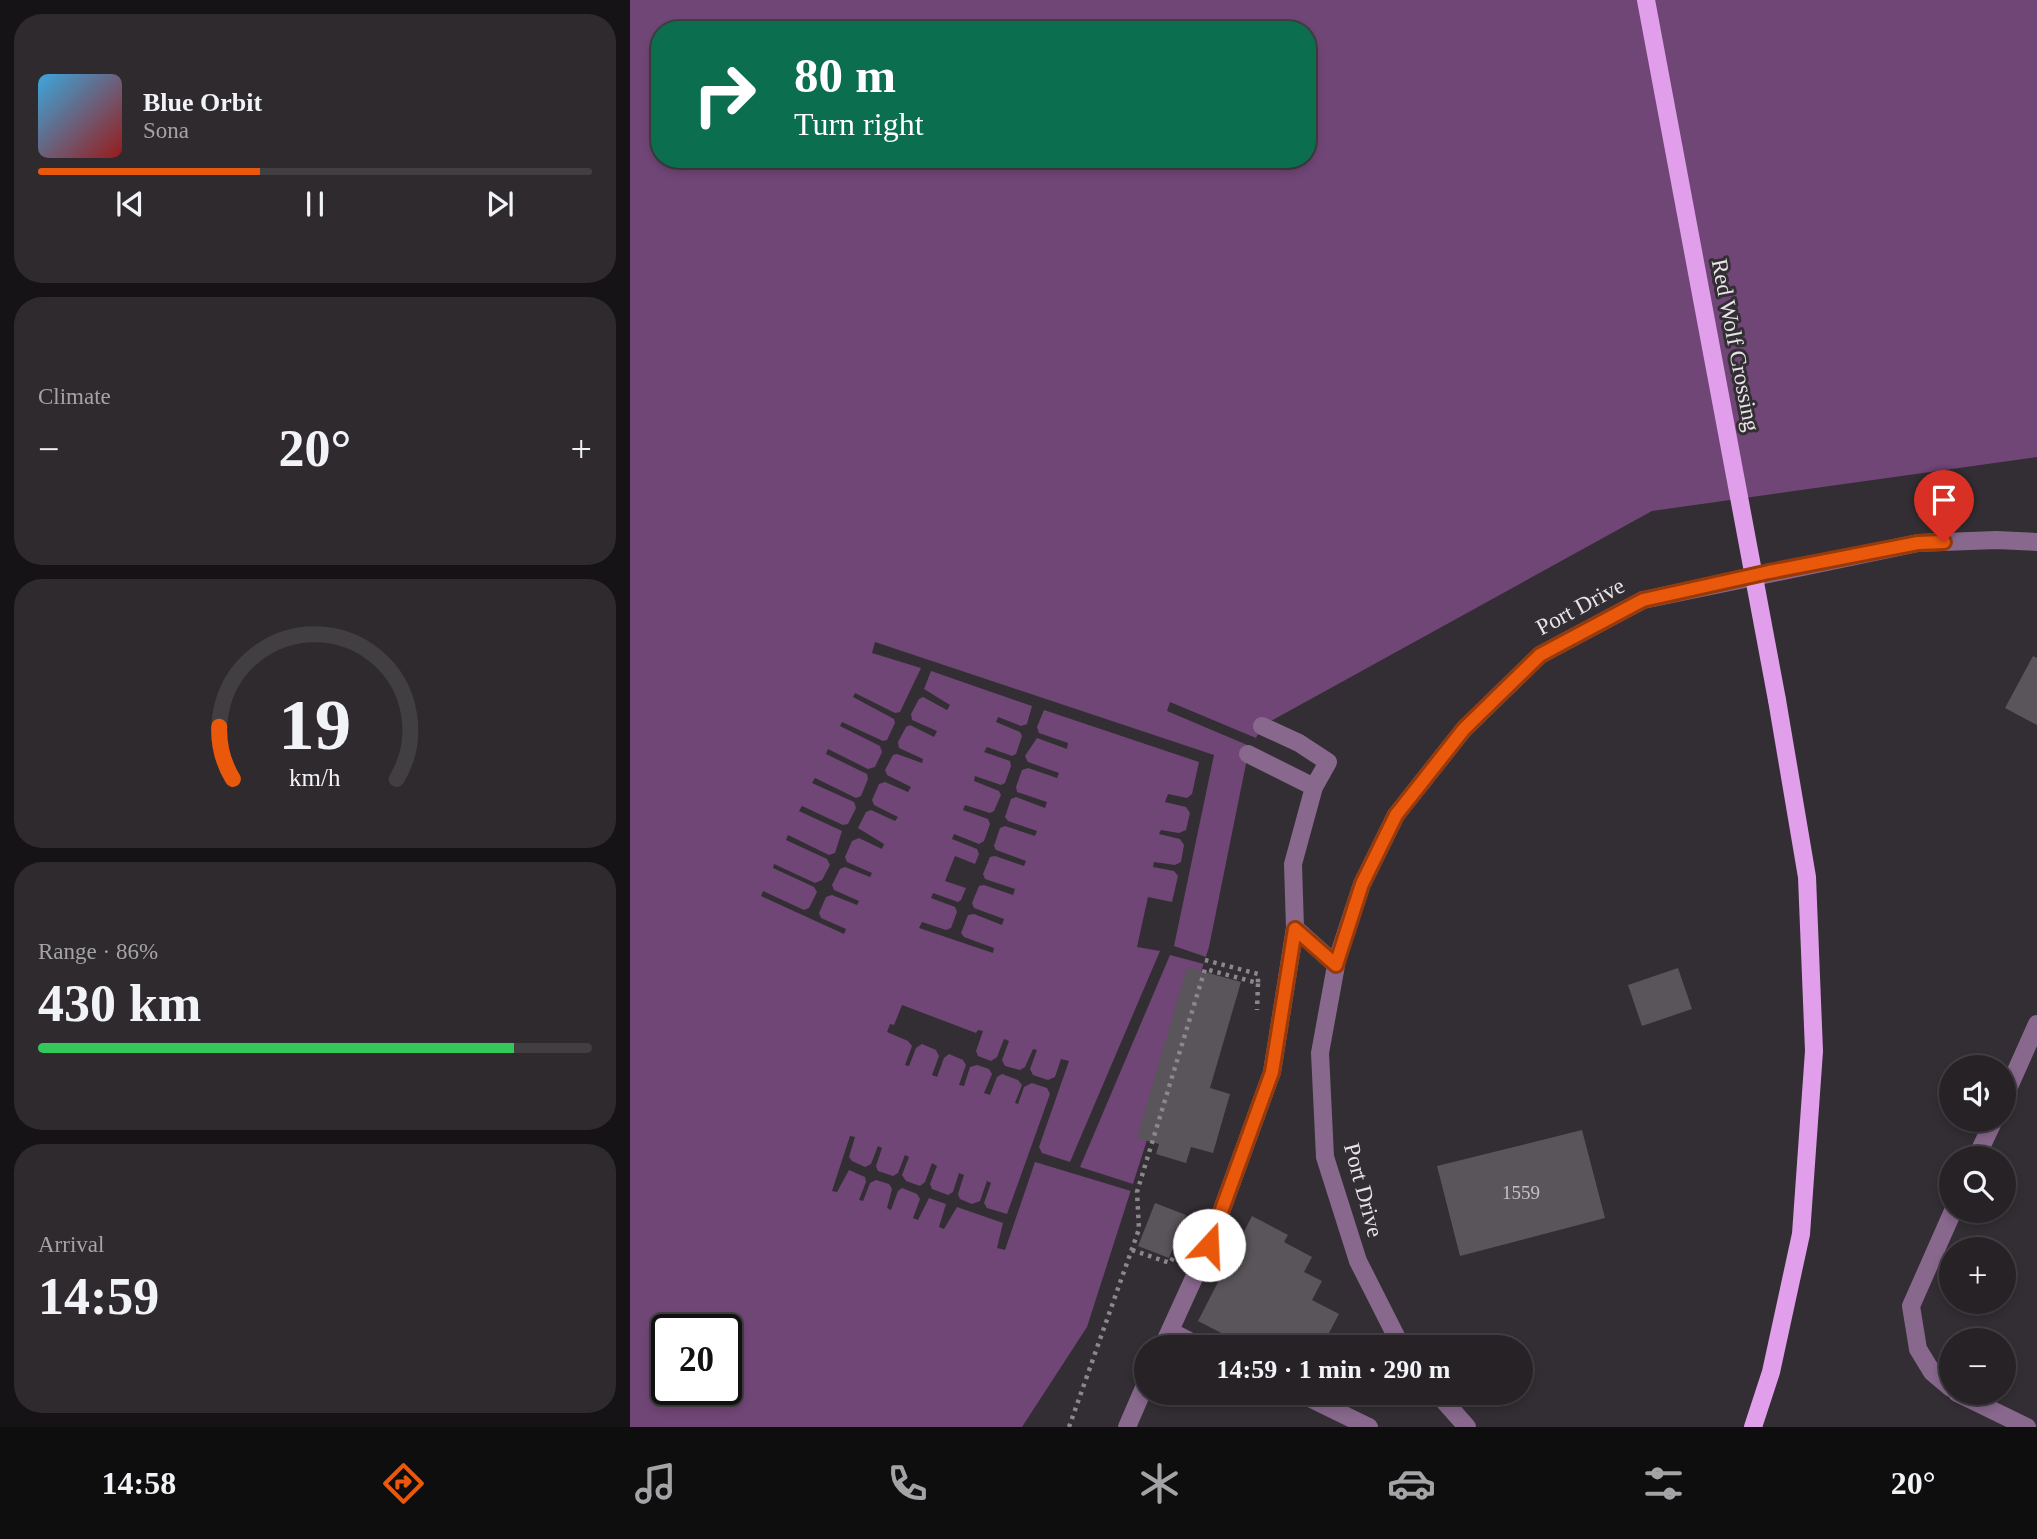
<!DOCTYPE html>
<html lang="en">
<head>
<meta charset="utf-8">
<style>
	:root { --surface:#262226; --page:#2e2a2e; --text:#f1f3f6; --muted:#a4a4a7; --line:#423f43; --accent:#ea580c }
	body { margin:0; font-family:"Times New Roman",serif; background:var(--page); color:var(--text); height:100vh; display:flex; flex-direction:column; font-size:26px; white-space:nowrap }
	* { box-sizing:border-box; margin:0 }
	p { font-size:23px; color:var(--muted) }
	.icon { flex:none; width:38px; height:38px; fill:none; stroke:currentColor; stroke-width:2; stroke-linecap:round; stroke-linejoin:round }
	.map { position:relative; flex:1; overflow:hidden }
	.sheet { display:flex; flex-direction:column; gap:14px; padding:14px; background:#151315; width:630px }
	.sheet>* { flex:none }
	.banner { position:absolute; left:21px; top:21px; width:665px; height:147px; border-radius:28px; box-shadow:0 4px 10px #0003,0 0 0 2px var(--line); background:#0b6e4f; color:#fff; overflow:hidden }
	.tools { position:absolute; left:1309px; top:1055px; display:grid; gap:14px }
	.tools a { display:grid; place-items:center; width:77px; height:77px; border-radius:50%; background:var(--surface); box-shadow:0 4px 10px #0003,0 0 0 2px var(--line); font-size:35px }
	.speed { position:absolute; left:21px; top:1314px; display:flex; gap:14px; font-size:35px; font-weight:700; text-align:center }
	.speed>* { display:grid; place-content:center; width:91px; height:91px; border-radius:50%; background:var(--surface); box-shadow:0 4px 10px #0003,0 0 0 2px var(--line); line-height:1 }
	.speed .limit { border:4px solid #111; border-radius:10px; background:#fff; color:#111 }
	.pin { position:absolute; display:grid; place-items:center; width:60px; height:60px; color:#fff; margin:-72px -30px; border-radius:50% 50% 50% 0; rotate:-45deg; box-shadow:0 0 7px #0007 }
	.pin .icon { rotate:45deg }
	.me { position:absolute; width:77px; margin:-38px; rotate:20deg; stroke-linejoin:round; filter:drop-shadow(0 0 5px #0008) }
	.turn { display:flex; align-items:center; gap:24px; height:147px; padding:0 28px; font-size:32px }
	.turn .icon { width:91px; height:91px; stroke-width:2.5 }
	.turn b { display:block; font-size:49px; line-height:60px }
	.big { font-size:52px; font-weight:700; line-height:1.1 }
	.sheet .widget { flex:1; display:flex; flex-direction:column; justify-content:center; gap:10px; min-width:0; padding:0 24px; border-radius:28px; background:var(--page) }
	.sheet .dial { align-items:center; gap:0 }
	.dial svg { height:182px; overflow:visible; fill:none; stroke:var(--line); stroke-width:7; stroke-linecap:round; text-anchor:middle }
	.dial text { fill:var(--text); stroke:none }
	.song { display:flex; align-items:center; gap:21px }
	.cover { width:84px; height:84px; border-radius:10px; background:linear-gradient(135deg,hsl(200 70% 55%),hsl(0 70% 35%)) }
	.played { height:7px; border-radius:4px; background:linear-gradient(90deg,var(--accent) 40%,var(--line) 40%) }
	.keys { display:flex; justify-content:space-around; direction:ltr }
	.heat { display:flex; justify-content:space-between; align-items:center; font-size:38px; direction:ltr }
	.charge { height:10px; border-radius:5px; background:linear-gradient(90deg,#34c759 86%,var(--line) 0) }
	.trip { position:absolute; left:504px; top:1335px; width:399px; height:70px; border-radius:35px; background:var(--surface); box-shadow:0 4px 10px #0003,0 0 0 2px var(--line); font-weight:700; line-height:70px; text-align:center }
	.tab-bar { display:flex; height:112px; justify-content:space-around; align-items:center; background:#0f0e0f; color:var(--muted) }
	.tab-bar .icon { width:49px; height:49px }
	.tab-bar .selected { color:var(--accent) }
	.tab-bar b { font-size:32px; color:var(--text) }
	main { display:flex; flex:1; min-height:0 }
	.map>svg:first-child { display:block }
</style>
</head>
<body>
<main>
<section class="sheet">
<div class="widget">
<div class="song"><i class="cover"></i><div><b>Blue Orbit</b><p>Sona</p></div></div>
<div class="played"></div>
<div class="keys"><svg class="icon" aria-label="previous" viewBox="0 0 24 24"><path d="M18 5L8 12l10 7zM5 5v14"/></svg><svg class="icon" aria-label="pause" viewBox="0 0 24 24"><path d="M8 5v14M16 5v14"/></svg><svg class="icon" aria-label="next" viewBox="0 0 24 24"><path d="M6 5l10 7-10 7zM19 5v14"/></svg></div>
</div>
<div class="widget"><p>Climate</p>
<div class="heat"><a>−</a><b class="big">20°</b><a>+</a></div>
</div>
<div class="widget dial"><svg viewBox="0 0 100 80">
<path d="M14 69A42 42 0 1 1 86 69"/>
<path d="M14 69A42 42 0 0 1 8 46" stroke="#ea580c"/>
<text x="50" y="56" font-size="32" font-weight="700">19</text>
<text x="50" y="72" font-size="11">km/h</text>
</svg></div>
<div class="widget"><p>Range · 86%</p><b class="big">430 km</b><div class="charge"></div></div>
<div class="widget"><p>Arrival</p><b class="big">14:59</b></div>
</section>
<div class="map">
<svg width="1407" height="1427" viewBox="0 0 1407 1427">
	<rect width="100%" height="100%" fill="#322e33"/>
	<path fill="#704676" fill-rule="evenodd" d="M0,0h1407v457l-385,54 -390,215 -14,28 -39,193 -122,380 -65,100h-392zM30,30h647v129h-647zM37,1330h59v60h-59z"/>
	<path fill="#322e33" d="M245,642l339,113 -40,191 32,11 -2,7 -34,-9 -90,212 53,17 -2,7 -96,-29 -30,88 -8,-2 6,-25 -46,-16 -13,22 -5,-2 7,-23 -17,-6 -11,22 -5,-2 7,-19 -3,-5 -15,-6 -4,3 -7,19 -4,-2 5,-19 -3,-5 -13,-4 -6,3 -7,18 -4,-1 7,-18 -1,-5 -16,-7 -12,22 -5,-1 18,-55 5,1 -6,20 3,4 13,6 6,-3 7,-18 4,2 -6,18 2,5 15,5 5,-3 7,-18 4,2 -7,18 4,6 14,5 5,-4 7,-19 5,3 -7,18 2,5 16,6 5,-3 6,-19 5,2 -6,19 2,5 12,5 8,-3 7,-20 4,2 -7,20 3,5 20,6 43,-120 -3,-6 -15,-5 -8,4 -6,17 -3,-1 7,-18 -4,-5 -16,-6 -5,3 -7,18 -6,-2 8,-19 -3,-5 -12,-4 -7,2 -6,19 -5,-1 7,-20 -3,-5 -14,-6 -5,4 -7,19 -5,-2 7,-19 -3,-6 -14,-6 -6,4 -7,18 -4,-1 7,-19 -4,-5 -21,-9 3,-8 4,1 8,-20 74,28 2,-3 5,1 -7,20 2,5 13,5 6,-4 7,-18 5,2 -7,19 3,6 15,4 5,-3 8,-18 4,1 -7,19 3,6 15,5 7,-3 6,-18 8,2 -30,86 3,6 28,9 90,-211 -23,-4 11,-50 24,5 6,-26 -4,-5 -21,-4 1,-5 21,3 6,-3 3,-17 -4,-6 -21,-5 2,-4 18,3 7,-3 4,-17 -4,-6 -21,-5 3,-8 19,4 5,-4 7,-32 -155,-52 -7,17 2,6 29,10 -1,6 -30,-11 -12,18 3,6 31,11 -2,5 -29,-10 -6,2 -6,17 1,5 30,10 -2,6 -29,-11 -5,2 -6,18 3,4 29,10 -2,5 -30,-10 -5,2 -6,18 2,4 30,11 -2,5 -29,-10 -5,1 -7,17 2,5 30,10 -2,6 -29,-10 -5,1 -7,17 2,5 30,11 -2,6 -28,-11 -6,1 -7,18 3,4 30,11 -1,5 -74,-25 3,-6 24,8 5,-2 6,-16 -2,-5 -24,-9 2,-5 25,9 3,-2 5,-12 -21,-7 10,-25 20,8 4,-10 -2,-5 -25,-10 2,-5 25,10 5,-3 6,-17 -2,-5 -25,-9 2,-5 25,8 4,-2 7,-16 -2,-4 -25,-10 1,-5 26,9 4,-2 6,-17 -1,-5 -26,-9 3,-5 25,9 4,-2 6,-18 -2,-4 -24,-10 2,-5 23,9 6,-2 5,-18 -101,-35 -7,18 26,16 -3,5 -24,-13 -4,2 -8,15 1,6 25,11 -3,6 -24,-12 -4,2 -8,15 1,6 24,11 -1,4 -25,-9 -4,1 -8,15 2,5 24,12 -3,5 -23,-10 -6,2 -7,16 2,5 24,12 -3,4 -24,-11 -5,2 -8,16 26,16 -2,5 -23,-11 -7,3 -7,16 2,5 25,11 -2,4 -25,-10 -5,2 -8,16 2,5 25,11 -2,4 -25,-10 -6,2 -7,16 2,5 25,11 -2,5 -83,-38 2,-5 41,19 5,-2 8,-16 -3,-5 -41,-19 1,-4 41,19 7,-3 8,-15 -3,-6 -41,-19 2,-5 41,20 6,-2 7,-22 -43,-20 3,-5 41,19 5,-1 8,-16 -2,-6 -42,-19 3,-5 41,20 5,-2 7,-17 -1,-5 -41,-20 2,-5 40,20 7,-2 7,-15 -2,-6 -40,-20 2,-4 41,19 4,-1 8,-17 -1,-4 -41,-22 2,-4 40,20 5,-1 21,-44 -49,-15z
		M540,702l86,36 -4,9 -85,-36z"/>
	<path fill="#5a555a" d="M1403,656l4,2v67l-32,-17z
		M557,967l54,15 -31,106 20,6 -17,59 -22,-6 -5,16 -30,-9 3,-10 -22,-6z
		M1048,968l14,41 -50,17 -14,-41z
		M952,1130l23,88 -145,38 -23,-90z
		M525,1203l31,12 -17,43 -31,-12z
		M622,1216l36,19 -4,7 28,15 -8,15 18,9 -10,19 27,14 -10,19 28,15h-107l-52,-27z"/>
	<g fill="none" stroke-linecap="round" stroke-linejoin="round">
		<path stroke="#8b878b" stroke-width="4.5" stroke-dasharray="3.5 5" stroke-linecap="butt" d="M575,960l53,14v9
			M502,1250l38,13 16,-27
			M439,1427l70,-198 -2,-37 68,-223 53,14 -1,27"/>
		<path stroke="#88688d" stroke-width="18" d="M632,726l37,17 29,19 -14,25 -21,77 2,64 41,37
			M618,754l66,33
			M1374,1098l33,-74
			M1346,1158l18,-38
			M540,1331l33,17
			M532,1348l47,-103 63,-173 23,-144
			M772,1348l-44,-87 -33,-104 -5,-104 17,-93 25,-76 34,-69 68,-86 76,-74 103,-55 275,-57 78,-3 41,2
			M1321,1388l-19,-16 -14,-23 -7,-43 42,-95
			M669,1393l70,34
			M807,1393l30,34
			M1327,1393l70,34
			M497,1427l19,-44"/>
		<path stroke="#e19eea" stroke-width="18" d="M1123,1427l18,-55 30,-138 13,-183 -7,-174 -30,-177"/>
		<path stroke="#e19eea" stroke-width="18" d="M1016,0l131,700"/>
	</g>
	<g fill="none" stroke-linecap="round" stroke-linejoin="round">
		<g stroke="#983908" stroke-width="18">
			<path id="route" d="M579,1245l63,-173 23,-143 41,36 26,-81 34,-69 68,-86 76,-74 103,-55 126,-28 149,-29 26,-1"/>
		</g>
		<use href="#route" stroke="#ea580c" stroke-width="12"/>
	</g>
	<g text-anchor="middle" stroke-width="6" stroke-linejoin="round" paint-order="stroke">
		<g font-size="19" fill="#c4c0c4">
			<text x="891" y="1199">1559</text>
		</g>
		<g font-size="23" fill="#e7e4e7" stroke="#322e33">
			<text transform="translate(1106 345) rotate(79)" y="8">Red Wolf Crossing</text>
			<text transform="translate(950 606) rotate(-28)" y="8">Port Drive</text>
			<text transform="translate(734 1190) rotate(75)" y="8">Port Drive</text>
		</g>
	</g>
</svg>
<div class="tools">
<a><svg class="icon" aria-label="sound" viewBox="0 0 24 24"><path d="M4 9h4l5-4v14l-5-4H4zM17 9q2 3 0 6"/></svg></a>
<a><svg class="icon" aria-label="search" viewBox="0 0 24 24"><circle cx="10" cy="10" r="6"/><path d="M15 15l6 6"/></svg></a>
<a>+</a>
<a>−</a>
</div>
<div class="speed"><div class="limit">20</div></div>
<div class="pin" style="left:1314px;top:542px;background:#d93025"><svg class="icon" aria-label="arrive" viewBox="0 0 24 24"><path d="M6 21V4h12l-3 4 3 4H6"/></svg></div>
<svg class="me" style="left:579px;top:1245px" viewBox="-20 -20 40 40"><circle r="19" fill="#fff"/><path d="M0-13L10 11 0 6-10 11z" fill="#ea580c"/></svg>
<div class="trip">14:59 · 1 min · 290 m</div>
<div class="banner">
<div class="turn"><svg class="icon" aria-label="right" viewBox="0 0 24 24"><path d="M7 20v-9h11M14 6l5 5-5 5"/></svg><div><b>80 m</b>Turn right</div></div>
</div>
</div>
</main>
<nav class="tab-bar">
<b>14:58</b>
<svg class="icon selected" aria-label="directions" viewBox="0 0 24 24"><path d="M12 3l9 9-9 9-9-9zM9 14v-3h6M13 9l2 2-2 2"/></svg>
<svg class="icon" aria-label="music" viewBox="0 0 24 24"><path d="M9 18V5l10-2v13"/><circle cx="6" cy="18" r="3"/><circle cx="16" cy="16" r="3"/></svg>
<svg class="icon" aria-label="phone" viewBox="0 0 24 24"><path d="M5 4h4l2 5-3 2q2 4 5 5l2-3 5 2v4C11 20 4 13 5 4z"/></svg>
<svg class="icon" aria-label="climate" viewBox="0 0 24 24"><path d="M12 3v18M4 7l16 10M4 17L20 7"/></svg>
<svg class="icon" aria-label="car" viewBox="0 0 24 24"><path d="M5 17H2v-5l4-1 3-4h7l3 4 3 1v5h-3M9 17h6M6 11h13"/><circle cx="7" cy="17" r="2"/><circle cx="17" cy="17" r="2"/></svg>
<svg class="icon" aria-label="filters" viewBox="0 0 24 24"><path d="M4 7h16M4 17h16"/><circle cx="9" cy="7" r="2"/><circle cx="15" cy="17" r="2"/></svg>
<b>20°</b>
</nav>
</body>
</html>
